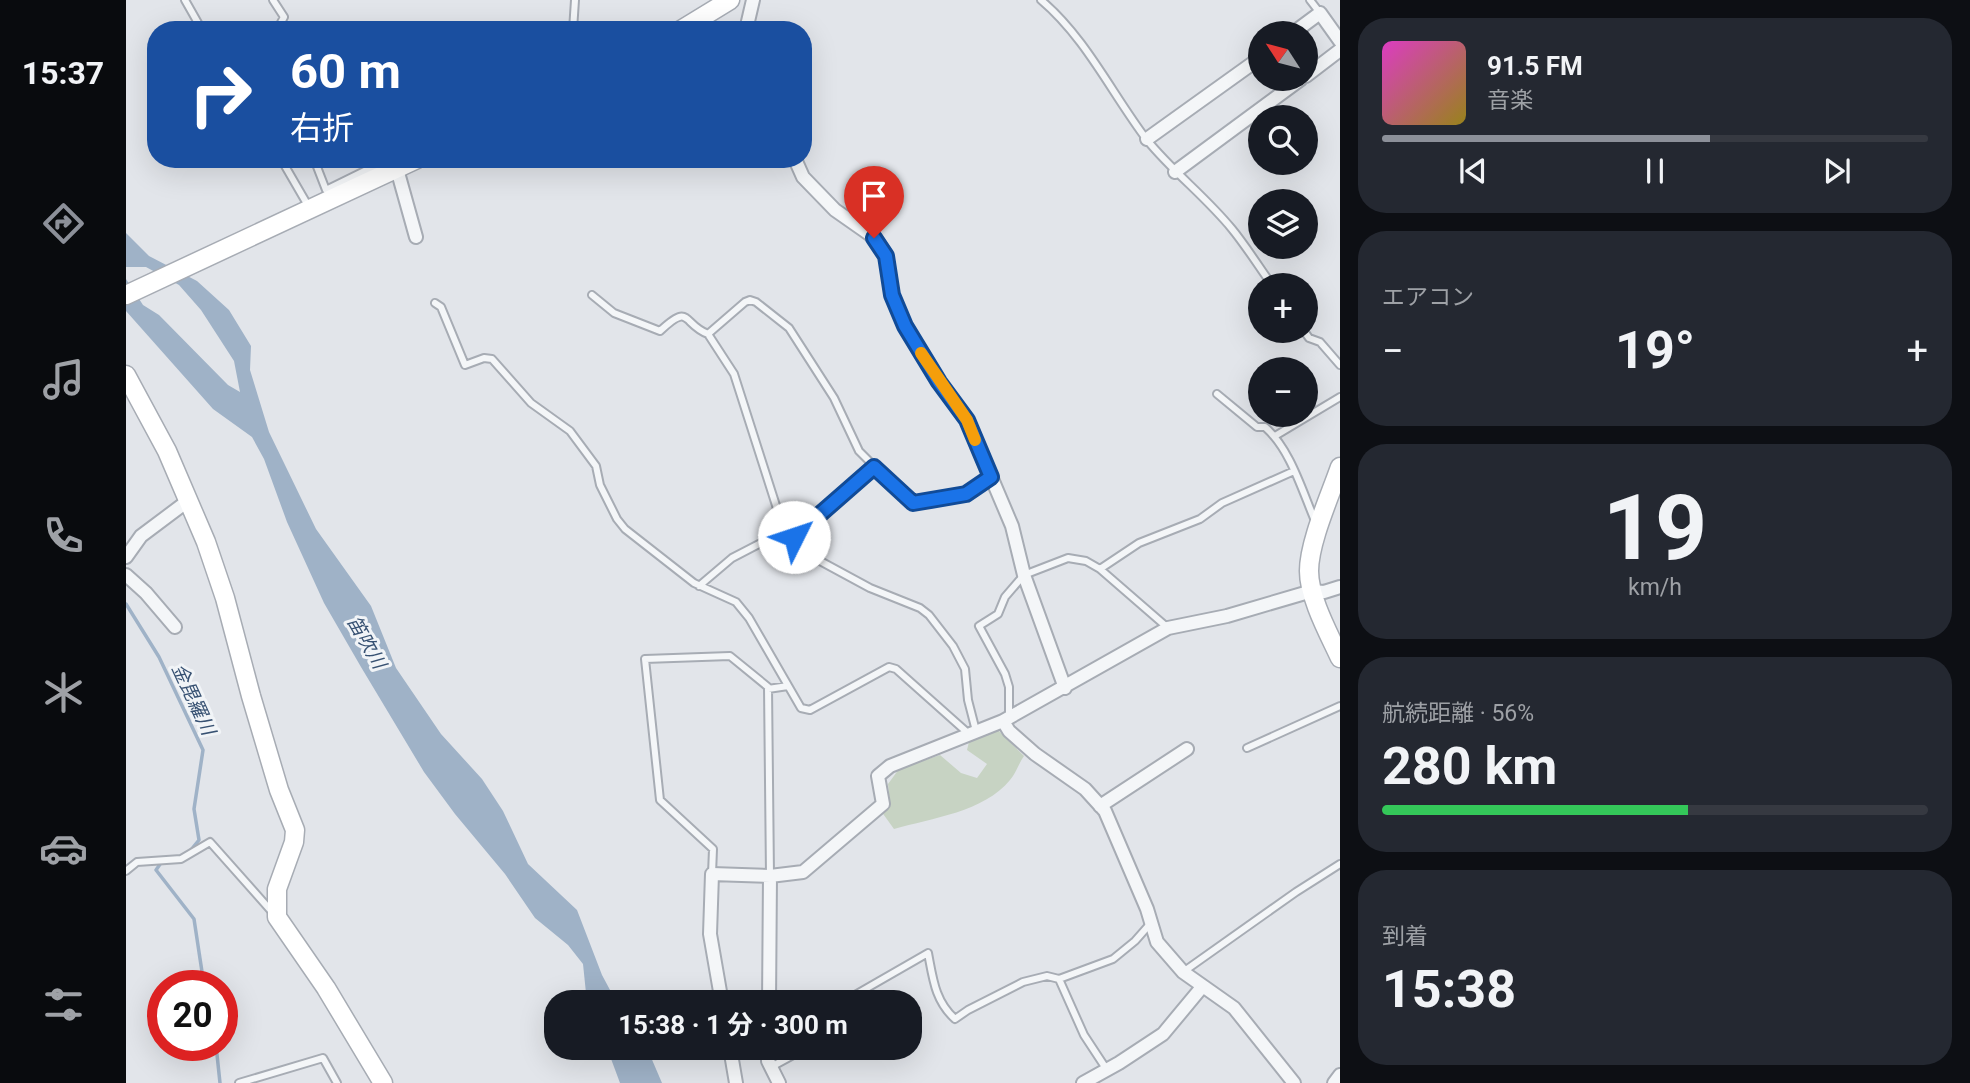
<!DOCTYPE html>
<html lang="ja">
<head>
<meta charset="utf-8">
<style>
	:root { --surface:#171b24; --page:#242831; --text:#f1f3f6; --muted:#9ea1a6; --line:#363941; --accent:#8c9099 }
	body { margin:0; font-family:Roboto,"Noto Sans JP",sans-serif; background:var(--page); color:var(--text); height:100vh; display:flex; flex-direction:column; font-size:26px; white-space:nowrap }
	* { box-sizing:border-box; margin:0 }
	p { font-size:23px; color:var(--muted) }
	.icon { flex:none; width:38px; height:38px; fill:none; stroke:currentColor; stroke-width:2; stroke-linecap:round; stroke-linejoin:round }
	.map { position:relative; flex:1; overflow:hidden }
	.drawer { display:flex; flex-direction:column; gap:18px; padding:18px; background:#0d0f14; width:630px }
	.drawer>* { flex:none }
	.banner { position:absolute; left:21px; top:21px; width:665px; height:147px; border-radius:28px; box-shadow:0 7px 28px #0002; background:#1a4fa0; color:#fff; overflow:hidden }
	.needle { width:46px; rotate:306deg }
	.fabs { position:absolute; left:1122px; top:21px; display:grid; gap:14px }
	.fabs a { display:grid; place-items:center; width:70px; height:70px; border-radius:50%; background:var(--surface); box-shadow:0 7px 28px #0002; font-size:35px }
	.speed { position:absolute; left:21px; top:970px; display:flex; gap:14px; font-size:35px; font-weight:700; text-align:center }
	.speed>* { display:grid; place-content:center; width:91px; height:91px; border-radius:50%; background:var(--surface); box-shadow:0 7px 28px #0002; line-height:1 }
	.speed .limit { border:10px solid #d22; background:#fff; color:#111 }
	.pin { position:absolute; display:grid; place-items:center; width:60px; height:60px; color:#fff; margin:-72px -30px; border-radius:50% 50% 50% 0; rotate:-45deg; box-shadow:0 0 7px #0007 }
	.pin .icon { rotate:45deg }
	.me { position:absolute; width:77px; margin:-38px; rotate:49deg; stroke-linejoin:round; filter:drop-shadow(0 0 5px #0008) }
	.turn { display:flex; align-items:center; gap:24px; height:147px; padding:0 28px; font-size:32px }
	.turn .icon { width:91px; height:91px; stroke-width:2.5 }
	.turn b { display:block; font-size:49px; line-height:60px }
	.big { font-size:52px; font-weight:700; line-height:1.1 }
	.drawer .tile { flex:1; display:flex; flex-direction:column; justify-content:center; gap:10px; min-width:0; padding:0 24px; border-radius:28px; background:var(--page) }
	.drawer .dial { align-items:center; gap:0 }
	.dial b { font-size:91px; line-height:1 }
	.song { display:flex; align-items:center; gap:21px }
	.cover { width:84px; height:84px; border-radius:10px; background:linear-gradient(135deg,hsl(310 70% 55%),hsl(50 70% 35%)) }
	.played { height:7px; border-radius:4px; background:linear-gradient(90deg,var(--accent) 60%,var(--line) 60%) }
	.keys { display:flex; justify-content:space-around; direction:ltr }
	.heat { display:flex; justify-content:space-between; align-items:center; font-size:38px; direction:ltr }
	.charge { height:10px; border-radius:5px; background:linear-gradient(90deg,#34c759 56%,var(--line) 0) }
	.trip { position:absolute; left:418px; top:990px; width:378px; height:70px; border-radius:28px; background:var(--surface); box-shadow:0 7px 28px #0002; font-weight:700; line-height:70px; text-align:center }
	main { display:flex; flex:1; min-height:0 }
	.tab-bar { display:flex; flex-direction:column; width:126px; justify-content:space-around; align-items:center; background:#090b0e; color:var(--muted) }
	.tab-bar .icon { width:49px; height:49px }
	.tab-bar .active { color:var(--accent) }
	.tab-bar b { font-size:32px; color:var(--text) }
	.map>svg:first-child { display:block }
</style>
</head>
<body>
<main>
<nav class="tab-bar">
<b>15:37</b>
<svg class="icon active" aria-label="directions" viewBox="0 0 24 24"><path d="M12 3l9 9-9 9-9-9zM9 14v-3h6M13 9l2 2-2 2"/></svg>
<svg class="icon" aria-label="music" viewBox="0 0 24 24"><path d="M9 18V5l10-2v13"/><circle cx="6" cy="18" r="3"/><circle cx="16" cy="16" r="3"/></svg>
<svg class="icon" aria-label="phone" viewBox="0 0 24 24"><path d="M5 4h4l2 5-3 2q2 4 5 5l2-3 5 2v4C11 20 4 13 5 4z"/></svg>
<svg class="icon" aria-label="climate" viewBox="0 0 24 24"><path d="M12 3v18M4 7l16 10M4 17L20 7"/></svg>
<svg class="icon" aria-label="car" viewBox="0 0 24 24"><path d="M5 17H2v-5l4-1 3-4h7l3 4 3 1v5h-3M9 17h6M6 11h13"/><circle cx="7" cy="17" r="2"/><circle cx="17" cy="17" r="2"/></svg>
<svg class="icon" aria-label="filters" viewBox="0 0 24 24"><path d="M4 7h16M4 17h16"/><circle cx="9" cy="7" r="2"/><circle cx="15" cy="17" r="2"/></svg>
</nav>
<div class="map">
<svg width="1214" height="1083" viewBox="0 0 1214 1083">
	<rect width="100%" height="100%" fill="#e2e5ea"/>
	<path fill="#c7d3c3" d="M872,730l26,26c-5,7 -8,17 -14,24 -26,32 -78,38 -116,49l-13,-18 9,-7 -2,-20 11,-15 41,-14 21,18 16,5 10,-14 -20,-14 2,-8z"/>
	<path fill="#9fb2c7" d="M0,233l23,23 48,25 32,29 22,36 -1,24 19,62 47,97 55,77 25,62 45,66 41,45 21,32 25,53 49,46 25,65 15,28h-27l-4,-10 -3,-29 -15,-19 -33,-27 -30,-44 -50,-60 -31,-42 -63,-105 -37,-64 -37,-81 -23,-63 -12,-22 -39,-28 -87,-98v-32l17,26 16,10 69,70 12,7 -6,-31 -33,-51 -22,-25 -33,-18h-20z
		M481,1048h40l15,35h-42z"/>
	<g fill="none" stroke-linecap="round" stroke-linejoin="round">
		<path stroke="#9fb2c7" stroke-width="3.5" d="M0,604l33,53 44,93 -9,59 5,31 -9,11
			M37,860l-7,10 38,49 10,66
			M90,1045l4,38"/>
		<g stroke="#a7acb4" stroke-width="10">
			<path id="lane" d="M59,0l17,30
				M147,0l11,17 -7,13
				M915,0c45,38 71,94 106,140 26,32 59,57 85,89 14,17 27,38 40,56
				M1184,0l10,13
				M447,30l2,-30
				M155,159l29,50
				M188,159l12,31 63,-31
				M466,295l22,18 46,18c31,-29 22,-7 48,3l37,-32 5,-2 6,2 33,26 45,70 25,53 49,49 15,3 43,-9 25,-17
				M309,303l6,4 24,58 19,-7 8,1 39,44 39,28 26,35 4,19 17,34 8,10 69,54 42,19 13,16 52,90 9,2 79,-43 7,2 73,65
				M1178,331l5,7 11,4 20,23
				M582,334l26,40 46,144 6,12
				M1091,394l40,33h8c26,23 37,64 51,96
				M1149,436l65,-39
				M668,537l80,-70
				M974,569l39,-26 61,-24 22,-16 72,-32
				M573,586l33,-28 54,-28 5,2 18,23 61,33 50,20 9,7 24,31 12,23 3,31 8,31
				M642,689l20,-3
				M883,718v-31l-4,-13 -26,-48 19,-12 7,-17 19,-22 44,-17 18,3 14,8 68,59
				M1121,748l93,-42
				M0,871l11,-9 44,-3 29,-17 63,71
				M586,874l1,-25 -53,-49 -15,-141 85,-3 38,31 2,189
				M1057,972l113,-80 44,-28
				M933,979l25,56 23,35
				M715,1003l87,-50c5,26 7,48 27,66l13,-9 55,-28 24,-6 12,3 54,-20 22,-18 15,-17
				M645,1067l35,-19
				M113,1083l84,-25 14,25"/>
		</g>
		<g stroke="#a7acb4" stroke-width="16">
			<path id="street" d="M620,30l7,-30
				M1167,33l27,-20 20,28
				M1180,76l34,-26
				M1021,139l113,-81
				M669,159l8,18 32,33 40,28 11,17 6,40 13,31 34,56 28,38 45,106 12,49 41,113
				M271,169l19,68
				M1049,172l126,-93
				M0,557l15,-21 48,-36
				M0,575l20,18 29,34
				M877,721l6,10 26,23 50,35 20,22 42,98 10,33 26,30 51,36 60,75
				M974,806l87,-57
				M596,1003l-12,-69 2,-60 58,2 33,-4 80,-68 -5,-28 12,-10 113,-45 165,-93 59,-12 85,-25 12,1 16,-5
				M643,1003l1,-127
				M604,1048l6,35
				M642,1048v13l11,22
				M957,1083l36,-20 44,-29 39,-47
				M1208,1083l6,-8"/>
		</g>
		<g stroke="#a7acb4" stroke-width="21">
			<path id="secondary" d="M555,30l49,-30
				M0,295l291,-136
				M0,375l41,76 39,91 19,56 26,98 28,94 16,40 -1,12 -17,47v28l49,71 57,95
				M1214,467c-10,29 -31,75 -31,104 0,27 20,63 31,87"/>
		</g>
		<use href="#lane" stroke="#f4f6f8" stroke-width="6"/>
		<use href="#street" stroke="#f4f6f8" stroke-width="12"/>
		<use href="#secondary" stroke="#fff" stroke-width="18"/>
	</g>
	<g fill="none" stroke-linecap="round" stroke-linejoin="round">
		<g stroke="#114b97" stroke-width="18">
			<path id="route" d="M668,537l80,-70 39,36 53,-9 25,-17 -24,-57 -28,-38 -34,-56 -13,-31 -6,-39 -12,-18"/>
		</g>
		<use href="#route" stroke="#1a73e8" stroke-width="12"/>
		<path stroke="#f59e0b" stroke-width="12" d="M795,353l46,67 8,20"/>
	</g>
	<g text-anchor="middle" stroke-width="6" stroke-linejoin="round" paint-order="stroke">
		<g font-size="19" font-style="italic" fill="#375172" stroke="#f1f4f7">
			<text transform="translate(241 642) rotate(60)" y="7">笛吹川</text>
			<text transform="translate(68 699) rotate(65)" y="7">金毘羅川</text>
		</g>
	</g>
</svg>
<div class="fabs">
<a><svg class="needle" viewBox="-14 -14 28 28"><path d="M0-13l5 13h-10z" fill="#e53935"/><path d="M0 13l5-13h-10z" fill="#9ea1a6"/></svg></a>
<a><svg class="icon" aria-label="search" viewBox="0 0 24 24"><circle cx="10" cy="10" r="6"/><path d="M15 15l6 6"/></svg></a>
<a><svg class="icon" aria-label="layers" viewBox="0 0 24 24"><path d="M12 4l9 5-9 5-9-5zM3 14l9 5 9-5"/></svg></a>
<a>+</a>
<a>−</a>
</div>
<div class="speed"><div class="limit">20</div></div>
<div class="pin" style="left:748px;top:238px;background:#d93025"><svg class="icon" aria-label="arrive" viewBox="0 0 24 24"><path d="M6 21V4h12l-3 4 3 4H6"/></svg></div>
<svg class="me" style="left:668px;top:537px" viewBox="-20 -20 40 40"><circle r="19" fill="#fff"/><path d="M0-13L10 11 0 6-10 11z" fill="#1a73e8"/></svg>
<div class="trip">15:38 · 1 分 · 300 m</div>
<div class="banner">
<div class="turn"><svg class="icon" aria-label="right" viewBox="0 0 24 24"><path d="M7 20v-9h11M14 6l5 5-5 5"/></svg><div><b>60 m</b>右折</div></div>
</div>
</div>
<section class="drawer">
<div class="tile">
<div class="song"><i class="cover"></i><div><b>91.5 FM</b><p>音楽</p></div></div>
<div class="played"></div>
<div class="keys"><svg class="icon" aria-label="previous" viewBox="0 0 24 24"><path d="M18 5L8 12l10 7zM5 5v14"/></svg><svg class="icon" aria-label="pause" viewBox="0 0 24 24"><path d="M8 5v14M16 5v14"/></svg><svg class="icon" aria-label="next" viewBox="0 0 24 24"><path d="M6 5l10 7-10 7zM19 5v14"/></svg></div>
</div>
<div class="tile"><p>エアコン</p>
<div class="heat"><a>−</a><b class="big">19°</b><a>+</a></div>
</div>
<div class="tile dial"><b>19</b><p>km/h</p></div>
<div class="tile"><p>航続距離 · 56%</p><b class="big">280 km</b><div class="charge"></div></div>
<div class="tile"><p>到着</p><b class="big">15:38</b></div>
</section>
</main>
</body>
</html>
